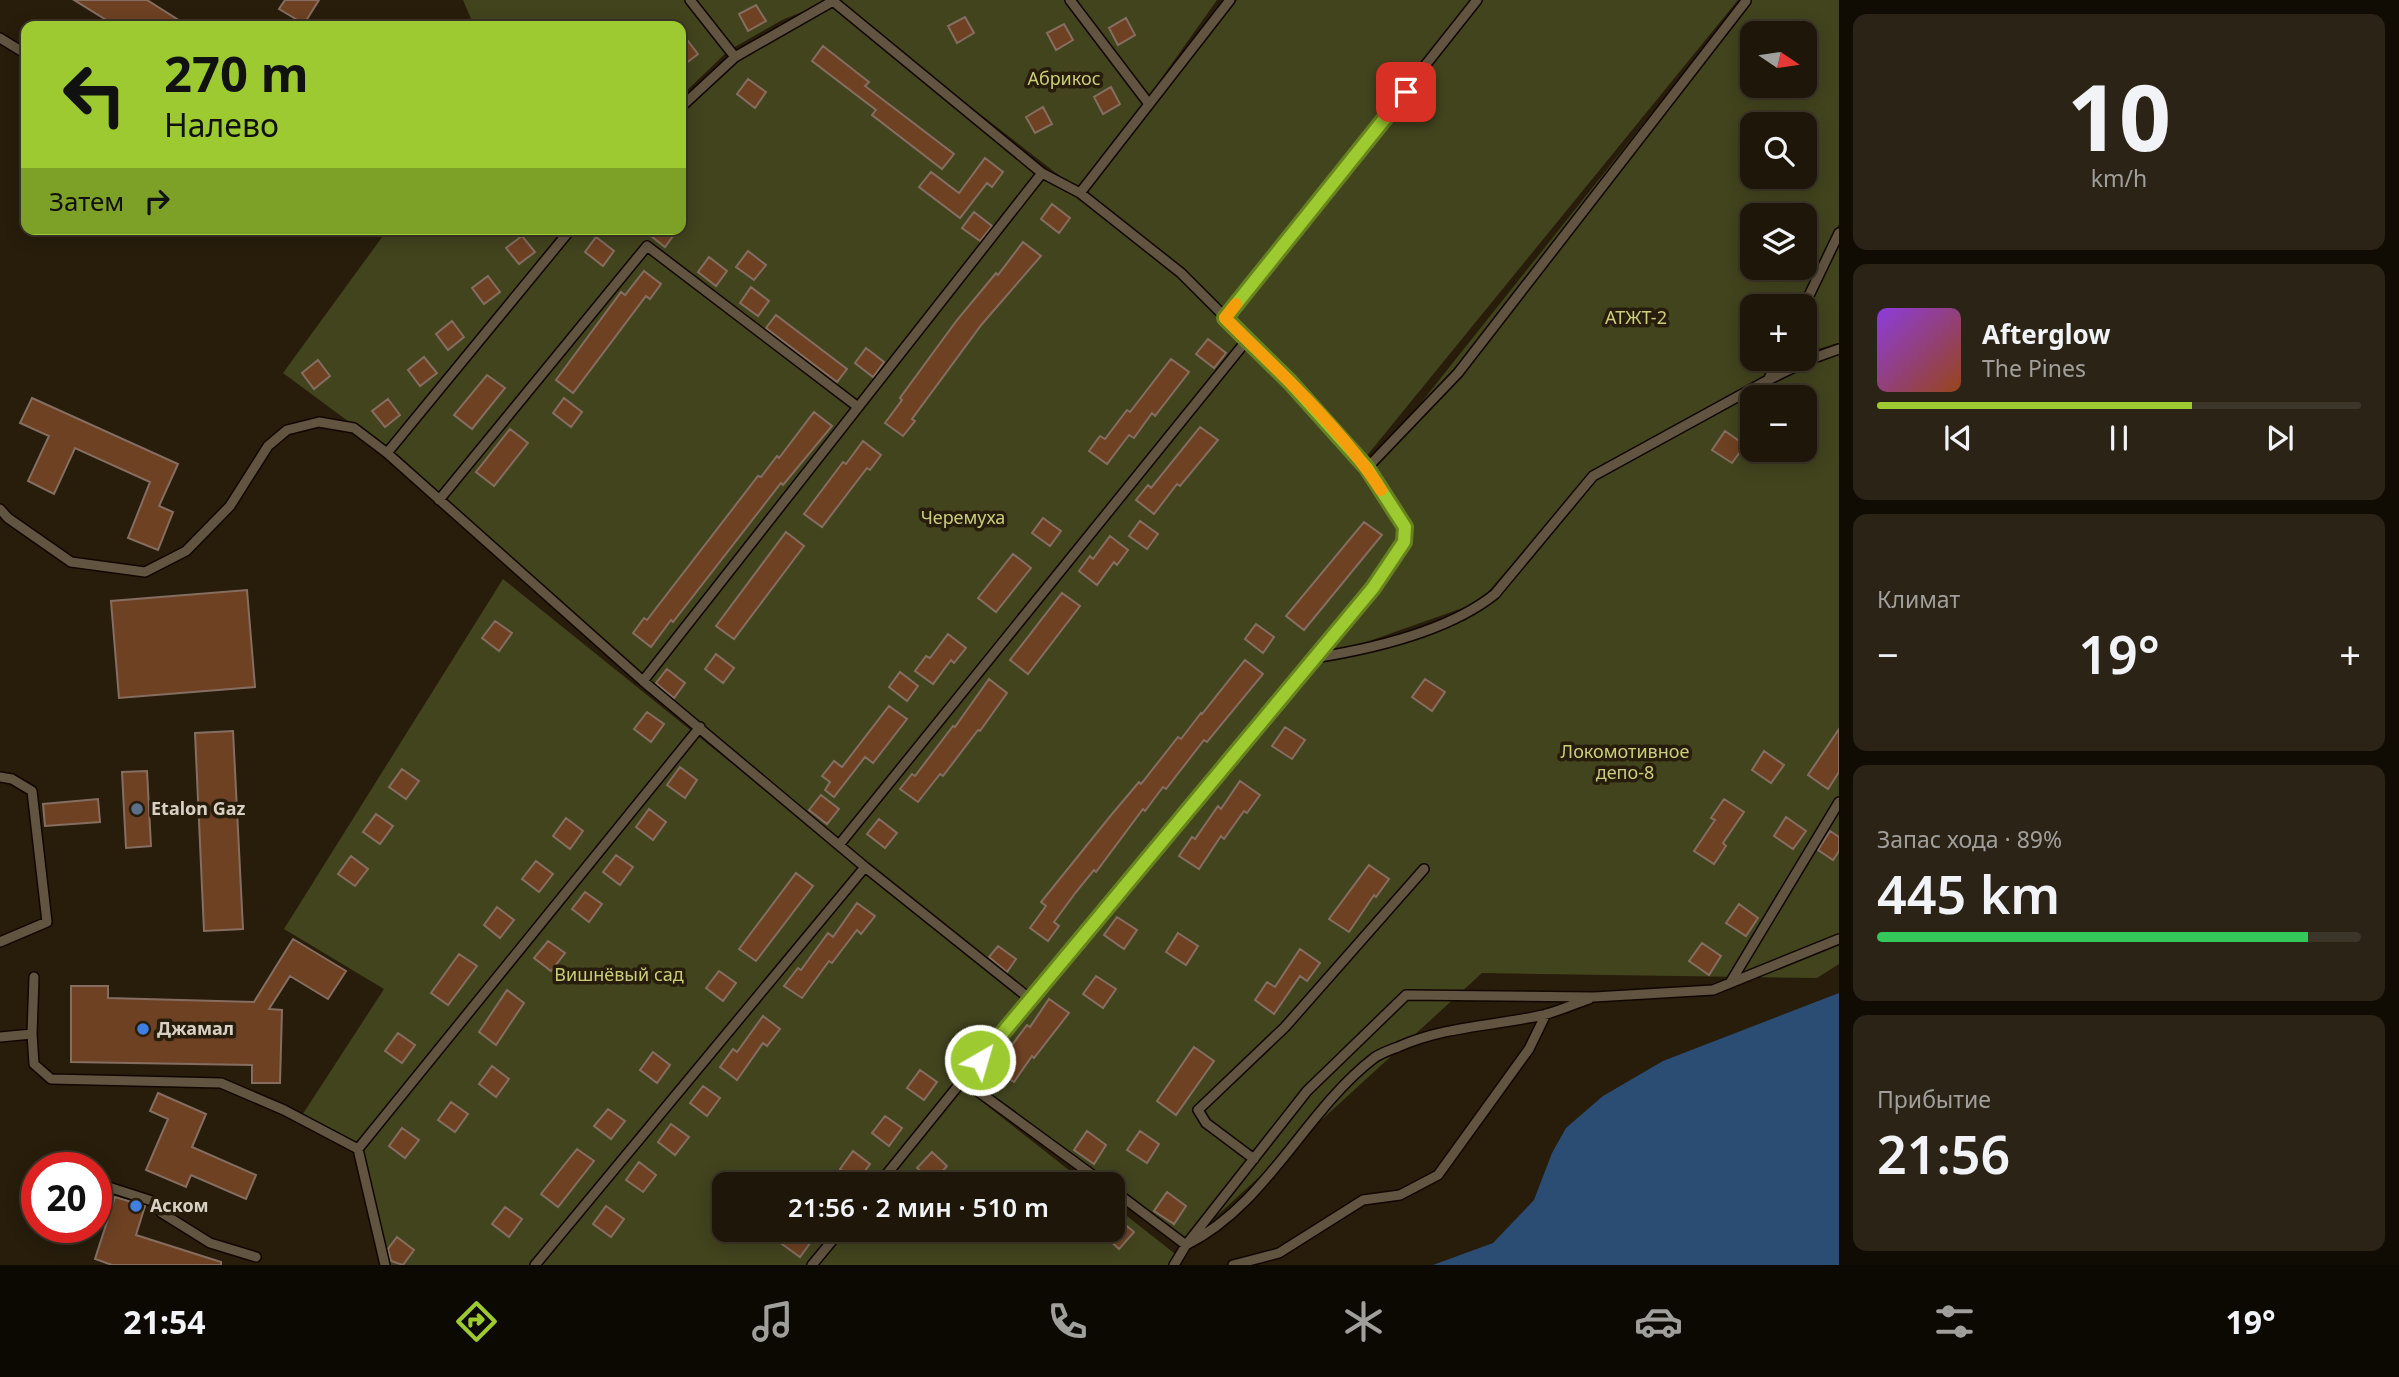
<!DOCTYPE html>
<html lang="ru">
<head>
<meta charset="utf-8">
<style>
	:root { --surface:#1e1608; --page:#2b2316; --text:#f1f3f6; --muted:#a19f9c; --line:#3c3529; --accent:#9dca30 }
	body { margin:0; font-family:"Noto Sans",sans-serif; background:var(--page); color:var(--text); height:100vh; display:flex; flex-direction:column; font-size:26px; white-space:nowrap }
	* { box-sizing:border-box; margin:0 }
	p { font-size:23px; color:var(--muted) }
	.icon { flex:none; width:38px; height:38px; fill:none; stroke:currentColor; stroke-width:2; stroke-linecap:round; stroke-linejoin:round }
	.map { position:relative; flex:1; overflow:hidden }
	.side { display:flex; flex-direction:column; gap:14px; padding:14px; background:#100c04; width:560px }
	.side>* { flex:none }
	.guide { position:absolute; left:21px; top:21px; width:665px; height:214px; border-radius:14px; box-shadow:0 4px 18px #0003,0 0 0 2px var(--line); background:#9dca30; color:#111; overflow:hidden }
	.needle { width:46px; rotate:103deg }
	.tools { position:absolute; left:1740px; top:21px; display:grid; gap:14px }
	.tools a { display:grid; place-items:center; width:77px; height:77px; border-radius:14px; background:var(--surface); box-shadow:0 4px 18px #0003,0 0 0 2px var(--line); font-size:35px }
	.speed { position:absolute; left:21px; top:1152px; display:flex; gap:14px; font-size:35px; font-weight:700; text-align:center }
	.speed>* { display:grid; place-content:center; width:91px; height:91px; border-radius:50%; background:var(--surface); box-shadow:0 4px 18px #0003,0 0 0 2px var(--line); line-height:1 }
	.speed .limit { border:10px solid #d22; background:#fff; color:#111 }
	.pin { position:absolute; display:grid; place-items:center; width:60px; height:60px; color:#fff; margin:-30px; border-radius:14px; box-shadow:0 4px 10px #0006 }
	.me { position:absolute; width:77px; margin:-38px; rotate:38deg; stroke-linejoin:round; filter:drop-shadow(0 0 5px #0008) }
	.turn { display:flex; align-items:center; gap:24px; height:147px; padding:0 28px; font-size:32px }
	.turn .icon { width:91px; height:91px; stroke-width:2.5 }
	.turn b { display:block; font-size:49px; line-height:60px }
	.then { display:flex; align-items:center; height:66px; padding:0 28px; background:#0003; gap:14px; font-size:26px }
	.big { font-size:52px; font-weight:600; line-height:1.1 }
	.side .widget { flex:1; display:flex; flex-direction:column; justify-content:center; gap:10px; min-width:0; padding:0 24px; border-radius:14px; background:var(--page) }
	.side .dial { align-items:center; gap:0 }
	.dial b { font-size:91px; line-height:1 }
	.song { display:flex; align-items:center; gap:21px }
	.cover { width:84px; height:84px; border-radius:10px; background:linear-gradient(135deg,hsl(270 70% 55%),hsl(20 70% 35%)) }
	.played { height:7px; border-radius:4px; background:linear-gradient(90deg,var(--accent) 65%,var(--line) 65%) }
	.keys { display:flex; justify-content:space-around; direction:ltr }
	.heat { display:flex; justify-content:space-between; align-items:center; font-size:38px; direction:ltr }
	.charge { height:10px; border-radius:5px; background:linear-gradient(90deg,#34c759 89%,var(--line) 0) }
	.trip { position:absolute; left:712px; top:1172px; width:413px; height:70px; border-radius:14px; background:var(--surface); box-shadow:0 4px 18px #0003,0 0 0 2px var(--line); font-weight:600; line-height:70px; text-align:center }
	.tabs { display:flex; height:112px; justify-content:space-around; align-items:center; background:#0c0903; color:var(--muted) }
	.tabs .icon { width:49px; height:49px }
	.tabs .current { color:var(--accent) }
	.tabs b { font-size:32px; color:var(--text) }
	main { display:flex; flex:1; min-height:0 }
	.map>svg:first-child { display:block }
</style>
</head>
<body>
<main>
<div class="map">
<svg width="1839" height="1265" viewBox="0 0 1839 1265">
	<rect width="100%" height="100%" fill="#281d0b"/>
	<path fill="#42441e" fill-rule="evenodd" d="M463,0h369l-50,20 -54,31 -47,45v-70h-207z
		M834,0h383l-137,193 101,80 186,195 38,59 -1,15 -90,116 -285,340 -329,-271 -313,-274 184,-224h110v-122l54,-50zM840,5l239,186 -37,-18z
		M1237,0h501l-373,458 -181,-187 -99,-79z
		M1742,0h97v224l-40,82h-47v53h22l-10,20 -175,96 -101,117 -17,13 -144,51 83,-115 -2,-18 -39,-55zM1752,33h52v53h-52zM1752,124h52v53h-52zM1752,215h52v53h-52z
		M388,229h175l-176,221 -104,-77z
		M1839,238v105l-35,10v-45z
		M1839,349v615l-22,14 -335,-5 -296,271 -73,-54v-5h-7l-141,-105 349,-415 152,-45 123,-140zM1752,397h52v53h-52z
		M503,579l520,419 -66,84 131,103h-364v45h389v-25l66,52 -8,8h-788l-27,-111 -59,-31 87,-134 -100,-60z"/>
	<path fill="#2b4d74" d="M1839,993v272h-406l60,-22 41,-43 18,-47 14,-25 37,-32 60,-35z"/>
	<path fill="#6e4123" stroke="#856e61" stroke-width="2" d="M74,0h73l41,26h-72z
		M285,0h34l-15,24 -25,-15z
		M756,5l10,16 -18,10 -9,-17z
		M965,17l9,16 -17,10 -9,-17z
		M1126,18l9,17 -17,10 -9,-17z
		M1064,24l9,16 -17,10 -9,-17z
		M681,32l17,22 -17,13z
		M823,46l46,36 -4,4 89,68 -12,15 -70,-54 4,-5 -64,-49z
		M748,79l18,13 -11,16 -18,-14z
		M1111,87l9,17 -17,10 -9,-17z
		M1043,107l9,17 -17,9 -9,-16z
		M985,158l18,14 -11,15 -5,-4 -27,35 -41,-31 12,-15 28,21z
		M1052,204l18,14 -11,15 -18,-14z
		M974,212l18,14 -12,15 -18,-13z
		M642,229h36l-13,18z
		M522,236l13,16 -16,12 -13,-16z
		M596,237l18,14 -11,15 -18,-14z
		M1023,242l18,14 -59,68 -70,95 3,2 -12,15 -18,-13 17,-23 -2,-2 57,-78 39,-47 2,2z
		M748,251l18,14 -12,15 -18,-13z
		M709,257l18,14 -11,15 -18,-14z
		M644,271l17,13 -11,15 -4,-3 -73,97 -17,-13 65,-88 4,3z
		M488,276l12,16 -16,12 -12,-16z
		M751,287l18,14 -11,15 -18,-13z
		M776,315l71,54 -10,13 -71,-54z
		M452,321l12,16 -16,13 -12,-16z
		M1208,339l18,14 -12,15 -18,-14z
		M866,348l18,14 -11,15 -18,-14z
		M424,357l13,16 -17,13 -12,-16z
		M1171,359l18,13 -34,44 -3,-3 -18,25 -5,-3 -22,29 -18,-13 11,-15 5,3 22,-29 3,2z
		M318,360l12,16 -16,13 -12,-16z
		M487,375l18,13 -33,41 -18,-14z
		M32,398l146,66 -19,42 14,6 -15,38 -30,-12 22,-56 -75,-34 -21,46 -26,-13 21,-45 -29,-13z
		M564,398l18,14 -11,15 -18,-14z
		M388,399l12,16 -15,12 -13,-16z
		M814,412l18,14 -49,59 -2,-2 -108,139 -2,-2 -20,27 -18,-14 11,-15 3,2 111,-144 3,1 16,-21 2,2z
		M1200,427l18,13 -38,46 -3,-2 -23,30 -18,-14 12,-15 3,3z
		M510,429l18,14 -34,43 -18,-14z
		M1725,431l20,14 -13,18 -20,-13z
		M863,441l18,14 -11,15 -3,-2 -45,59 -18,-13 39,-52 3,2z
		M1043,518l18,13 -11,15 -18,-13z
		M1140,521l18,13 -11,15 -18,-13z
		M1364,522l18,13 -78,95 -18,-14z
		M786,532l18,14 -70,93 -18,-13z
		M1110,536l18,14 -11,15 -3,-3 -17,23 -18,-14 11,-15 3,3z
		M1013,554l18,14 -35,44 -18,-14z
		M247,590l8,97 -136,11 -8,-97z
		M1062,593l18,13 -52,68 -18,-14z
		M495,621l17,12 -13,18 -17,-13z
		M1256,624l18,13 -11,16 -18,-14z
		M948,634l18,14 -12,15 -3,-3 -18,24 -18,-13 11,-15 4,2z
		M716,654l18,14 -11,15 -18,-14z
		M1245,660l18,14 -56,68 -3,-2 -38,49 -3,-2 -18,24 -2,-2 -47,63 -2,-2 -18,22 -22,30 5,4 -11,15 -18,-13 16,-22 -5,-4 71,-88 27,-32 2,2 37,-47 3,2 20,-26 1,1z
		M667,669l18,14 -11,15 -18,-15z
		M900,672l18,14 -11,15 -18,-14z
		M989,679l18,14 -27,38 -2,-1 -35,46 -3,-2 -22,28 -18,-13 12,-15 3,2 38,-50 2,1z
		M1425,679l20,13 -13,19 -20,-14z
		M889,706l18,13 -34,44 -8,-6 -31,40 -9,-7 5,-8 -8,-6 12,-15 8,6z
		M647,712l17,12 -13,18 -17,-13z
		M1285,727l20,13 -13,19 -20,-13z
		M1839,729v43l-11,17 -20,-14z
		M233,731l10,198 -39,2 -9,-198z
		M1764,751l20,14 -13,18 -19,-13z
		M680,767l17,13 -12,18 -18,-13z
		M402,769l17,12 -13,18 -17,-12z
		M147,771l4,75 -25,2 -4,-76z
		M1240,781l20,14 -13,18 -3,-2 -20,28 -3,-3 -22,33 -20,-13 13,-19 3,2 23,-33 3,3z
		M821,795l18,14 -12,15 -18,-14z
		M98,799l2,23 -55,4 -2,-22z
		M1724,799l20,13 -21,31 3,3 -12,18 -20,-13 21,-31 -4,-2z
		M649,809l17,13 -13,18 -17,-13z
		M376,814l17,12 -13,18 -17,-12z
		M1786,817l20,14 -13,18 -19,-13z
		M566,818l17,13 -13,18 -17,-13z
		M879,819l18,14 -12,15 -18,-14z
		M1830,831l9,6v14l-6,9 -15,-10z
		M616,855l17,12 -13,18 -17,-13z
		M351,856l17,13 -13,17 -17,-12z
		M536,861l17,13 -14,18 -17,-13z
		M1369,865l20,14 -13,18 -2,-2 -25,37 -20,-13z
		M796,873l17,13 -57,75 -17,-12z
		M585,892l17,12 -13,18 -17,-13z
		M857,903l18,13 -14,18 -4,-4 -25,33 -3,-2 -27,37 -18,-12 14,-18 3,2 27,-37 5,4z
		M1739,904l19,14 -12,18 -20,-13z
		M497,907l17,13 -14,18 -16,-13z
		M1117,917l20,13 -13,19 -20,-14z
		M1178,933l20,13 -12,19 -20,-13z
		M293,939l53,32 -18,28 -38,-23 -21,33 13,1 -2,73h-28v-18l-181,-3v-76h37v12l146,4z
		M548,941l17,12 -14,18 -17,-13z
		M1702,943l19,13 -12,19 -20,-14z
		M998,946l18,13 -9,13 -18,-15z
		M1300,949l20,14 -13,18 -7,-5 -26,38 -19,-14 12,-18 8,5z
		M459,954l18,12 -29,39 -17,-12z
		M719,971l17,12 -13,18 -17,-13z
		M1096,976l20,13 -13,19 -20,-14z
		M507,990l17,13 -28,42 -17,-13z
		M1049,999l20,14 -35,45 -2,-2 -18,26 -20,-13 33,-44 3,2z
		M763,1016l17,13 -13,17 -4,-3 -26,37 -17,-13 13,-18 4,3z
		M398,1033l17,12 -13,18 -17,-12z
		M1194,1047l20,14 -38,54 -19,-14z
		M653,1052l17,13 -13,18 -17,-13z
		M492,1066l17,13 -13,18 -17,-13z
		M920,1070l17,12 -13,18 -17,-12z
		M703,1086l17,12 -13,18 -17,-13z
		M158,1093l48,21 -14,33 64,28 -10,24 -55,-24 -5,12 -40,-17 22,-51 -18,-8z
		M451,1102l17,12 -13,18 -17,-12z
		M608,1109l17,12 -14,18 -17,-13z
		M885,1116l17,12 -13,18 -17,-13z
		M671,1124l18,13 -14,18 -17,-13z
		M402,1128l17,12 -14,18 -16,-12z
		M1087,1131l19,14 -12,19 -20,-14z
		M1140,1131l19,13 -12,19 -20,-13z
		M577,1149l17,12 -36,46 -17,-13z
		M853,1151l17,13 -13,18 -17,-13z
		M932,1152l15,14 -14,16 -16,-14z
		M639,1162l17,13 -13,17 -17,-12z
		M1167,1192l19,14 -12,18 -20,-13z
		M115,1197l30,9 -9,29 85,27v3h-109l-17,-6z
		M606,1206l18,13 -13,18 -18,-13z
		M505,1207l17,12 -13,18 -17,-13z
		M1116,1221h5l13,11 -15,17 -16,-15 4,-4h6z
		M793,1230h8l12,9 -13,18 -18,-13z
		M397,1237l17,13 -11,15 -12,-4 -3,-12z"/>
	<g fill="none" stroke-linecap="round" stroke-linejoin="round">
		<g stroke="#110700" stroke-width="12">
			<path id="lane" d="M690,0l45,57
				M1070,0l79,104
				M0,38l26,16
				M681,107l54,-50 98,-56 209,172
				M1080,193l150,-193
				M1804,306l35,-73
				M1225,318l252,-318
				M1768,380l43,-21 28,-10
				M387,453l184,-224
				M1367,468l91,-95 288,-372
				M439,500l208,-254 211,161
				M0,509l8,9 63,44 74,10 41,-21 44,-45 38,-60 19,-16 32,-8 35,6 33,25 256,228 222,186 164,131
				M1314,658c57,-9 135,-27 181,-64l98,-118 175,-96 11,-21
				M643,681l399,-508 38,20 101,80 109,109 77,86 38,59 -1,15 -31,46 -344,410 -151,187
				M0,777l12,2 20,12 15,131 -47,20
				M839,845l408,-505
				M1730,983l109,-181
				M32,1034l2,-57
				M0,1037l32,-3 2,30 17,15 170,4 63,27 74,39 27,116
				M964,1081l142,104
				M358,1149l342,-422
				M1254,1159l-48,-36 -8,-13 87,-83 139,-158
				M96,1183l56,18 10,12 48,30 46,14
				M1113,1190l73,55c81,-40 118,-133 188,-187 7,-5 16,-8 24,-11 47,-21 96,-21 145,-32 16,-4 31,-11 46,-16
				M535,1265l330,-398
				M812,1265l29,-35
				M1174,1265l12,-20 121,-154 99,-96 188,2 119,-7 126,-51
				M1233,1265l46,-12 84,-53 37,-5 38,-20 91,-126 17,-35"/>
		</g>
		<use href="#lane" stroke="#615440" stroke-width="9"/>
	</g>
	<g fill="none" stroke-linecap="round" stroke-linejoin="round">
		<g stroke="#66831f" stroke-width="18">
			<path id="route" d="M980,1060l393,-472 31,-46 1,-15 -38,-59 -77,-86 -65,-64 181,-226"/>
		</g>
		<use href="#route" stroke="#9dca30" stroke-width="12"/>
		<path stroke="#f59e0b" stroke-width="12" d="M1236,304l-11,14c54,54 115,108 156,172"/>
	</g>
	<circle fill="#5c6f8a" stroke="#281d0b" stroke-width="2.5" cx="137" cy="809" r="7"/>
	<g fill="#3f7fe0" stroke="#281d0b" stroke-width="2.5">
		<circle cx="143" cy="1029" r="7"/>
		<circle cx="136" cy="1206" r="7"/>
	</g>
	<g text-anchor="middle" stroke-width="7" stroke-linejoin="round" paint-order="stroke">
		<g font-size="18" fill="#cace7b" stroke="#281d0b">
			<text x="1064" y="85">Абрикос</text>
			<text x="1636" y="324">АТЖТ-2</text>
			<text x="963" y="524">Черемуха</text>
			<text x="1625" y="758">Локомотивное<tspan x="1625" dy="21">депо-8</tspan></text>
			<text x="619" y="981">Вишнёвый сад</text>
		</g>
		<g font-size="18" font-weight="bold" fill="#d8d0c5" stroke="#281d0b" text-anchor="start">
			<text x="151" y="815">Etalon Gaz</text>
			<text x="157" y="1035">Джамал</text>
			<text x="150" y="1212">Аском</text>
		</g>
	</g>
</svg>
<div class="tools">
<a><svg class="needle" viewBox="-14 -14 28 28"><path d="M0-13l5 13h-10z" fill="#e53935"/><path d="M0 13l5-13h-10z" fill="#a19f9c"/></svg></a>
<a><svg class="icon" aria-label="search" viewBox="0 0 24 24"><circle cx="10" cy="10" r="6"/><path d="M15 15l6 6"/></svg></a>
<a><svg class="icon" aria-label="layers" viewBox="0 0 24 24"><path d="M12 4l9 5-9 5-9-5zM3 14l9 5 9-5"/></svg></a>
<a>+</a>
<a>−</a>
</div>
<div class="speed"><div class="limit">20</div></div>
<div class="pin" style="left:1406px;top:92px;background:#d93025"><svg class="icon" aria-label="arrive" viewBox="0 0 24 24"><path d="M6 21V4h12l-3 4 3 4H6"/></svg></div>
<svg class="me" style="left:980px;top:1060px" viewBox="-20 -20 40 40"><circle r="17" fill="#9dca30" stroke="#fff" stroke-width="3"/><path d="M0-11L8 9 0 5-8 9z" fill="#fff"/></svg>
<div class="trip">21:56 · 2 мин · 510 m</div>
<div class="guide">
<div class="turn"><svg class="icon" aria-label="left" viewBox="0 0 24 24"><path d="M17 20v-9H6M10 6l-5 5 5 5"/></svg><div><b>270 m</b>Налево</div></div>
<div class="then">Затем<svg class="icon" aria-label="right" viewBox="0 0 24 24"><path d="M7 20v-9h11M14 6l5 5-5 5"/></svg></div>
</div>
</div>
<section class="side">
<div class="widget dial"><b>10</b><p>km/h</p></div>
<div class="widget">
<div class="song"><i class="cover"></i><div><b>Afterglow</b><p>The Pines</p></div></div>
<div class="played"></div>
<div class="keys"><svg class="icon" aria-label="previous" viewBox="0 0 24 24"><path d="M18 5L8 12l10 7zM5 5v14"/></svg><svg class="icon" aria-label="pause" viewBox="0 0 24 24"><path d="M8 5v14M16 5v14"/></svg><svg class="icon" aria-label="next" viewBox="0 0 24 24"><path d="M6 5l10 7-10 7zM19 5v14"/></svg></div>
</div>
<div class="widget"><p>Климат</p>
<div class="heat"><a>−</a><b class="big">19°</b><a>+</a></div>
</div>
<div class="widget"><p>Запас хода · 89%</p><b class="big">445 km</b><div class="charge"></div></div>
<div class="widget"><p>Прибытие</p><b class="big">21:56</b></div>
</section>
</main>
<nav class="tabs">
<b>21:54</b>
<svg class="icon current" aria-label="directions" viewBox="0 0 24 24"><path d="M12 3l9 9-9 9-9-9zM9 14v-3h6M13 9l2 2-2 2"/></svg>
<svg class="icon" aria-label="music" viewBox="0 0 24 24"><path d="M9 18V5l10-2v13"/><circle cx="6" cy="18" r="3"/><circle cx="16" cy="16" r="3"/></svg>
<svg class="icon" aria-label="phone" viewBox="0 0 24 24"><path d="M5 4h4l2 5-3 2q2 4 5 5l2-3 5 2v4C11 20 4 13 5 4z"/></svg>
<svg class="icon" aria-label="climate" viewBox="0 0 24 24"><path d="M12 3v18M4 7l16 10M4 17L20 7"/></svg>
<svg class="icon" aria-label="car" viewBox="0 0 24 24"><path d="M5 17H2v-5l4-1 3-4h7l3 4 3 1v5h-3M9 17h6M6 11h13"/><circle cx="7" cy="17" r="2"/><circle cx="17" cy="17" r="2"/></svg>
<svg class="icon" aria-label="filters" viewBox="0 0 24 24"><path d="M4 7h16M4 17h16"/><circle cx="9" cy="7" r="2"/><circle cx="15" cy="17" r="2"/></svg>
<b>19°</b>
</nav>
</body>
</html>
